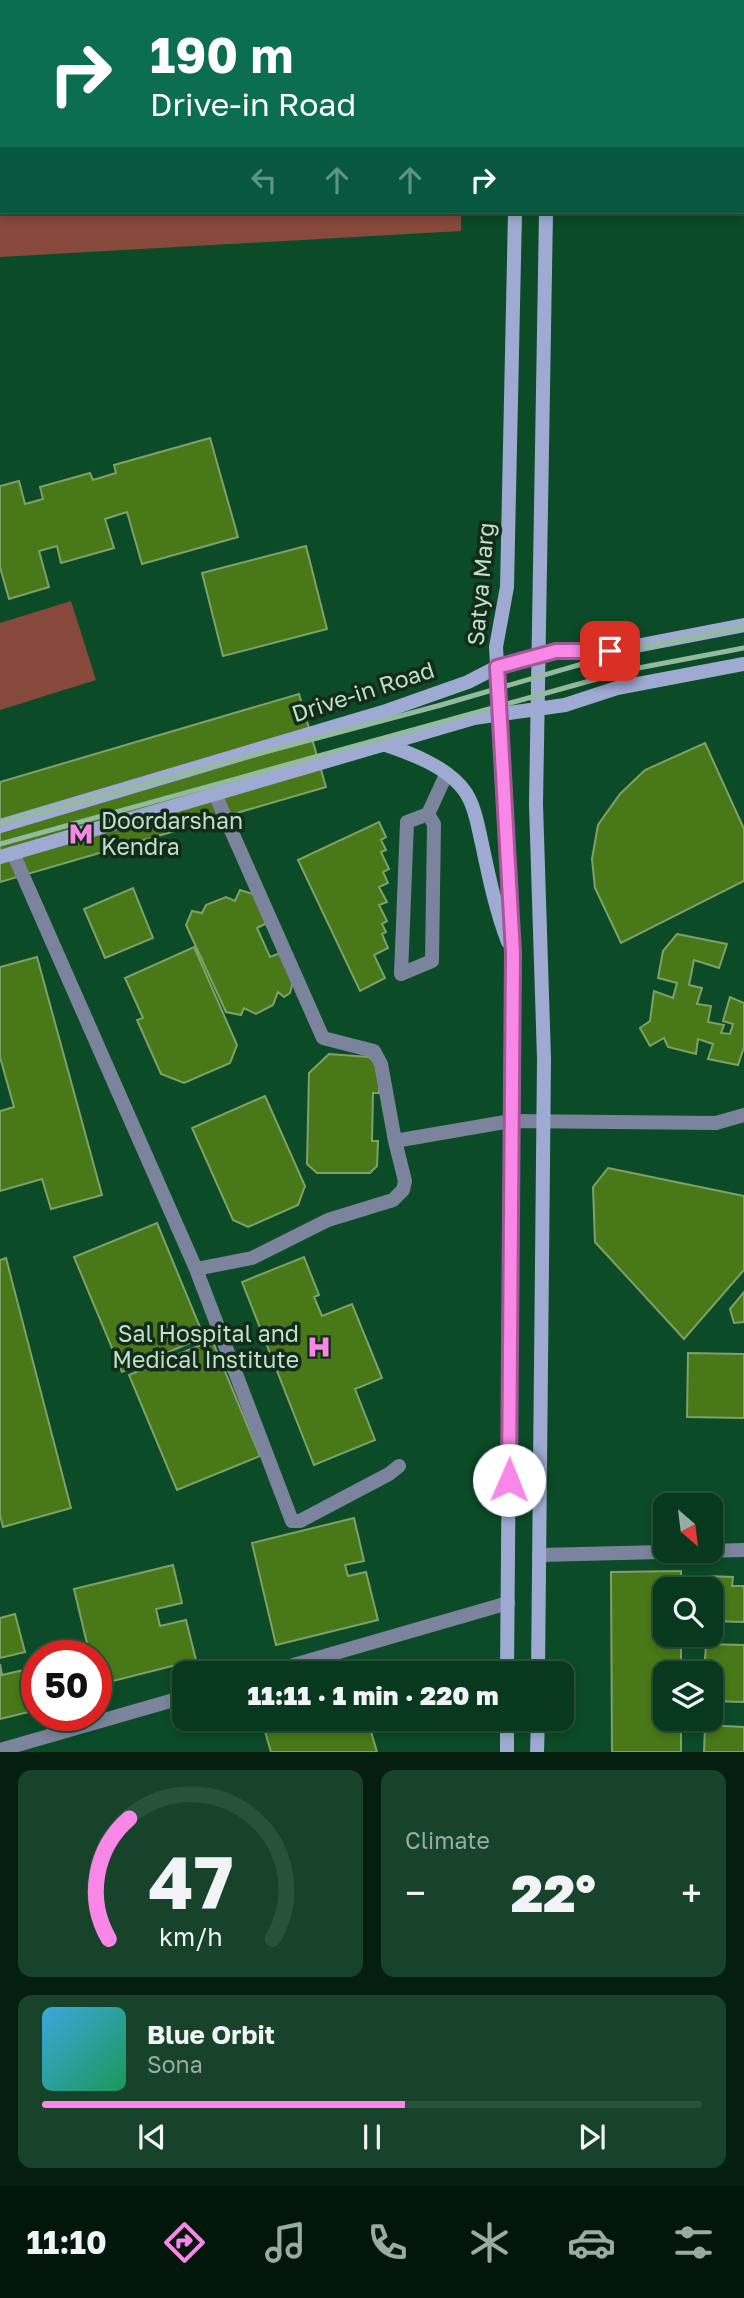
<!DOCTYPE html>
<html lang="en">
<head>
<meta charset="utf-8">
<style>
	:root { --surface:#08381d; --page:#16432a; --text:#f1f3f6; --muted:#98aca4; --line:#29523b; --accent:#f987e8 }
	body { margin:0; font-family:"Golos Text",sans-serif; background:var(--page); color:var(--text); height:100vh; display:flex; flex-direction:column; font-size:26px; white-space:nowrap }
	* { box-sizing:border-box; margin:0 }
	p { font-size:23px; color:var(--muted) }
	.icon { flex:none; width:38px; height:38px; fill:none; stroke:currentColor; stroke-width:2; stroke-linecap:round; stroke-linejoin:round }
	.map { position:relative; height:1752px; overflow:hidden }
	.drawer { display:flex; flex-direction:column; gap:18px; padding:18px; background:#041f10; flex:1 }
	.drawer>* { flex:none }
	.guide { position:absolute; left:0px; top:0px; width:746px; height:214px; box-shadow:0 4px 10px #0003,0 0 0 2px var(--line); background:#0b6e4f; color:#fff; overflow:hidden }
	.needle { width:46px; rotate:152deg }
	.tools { position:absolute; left:653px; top:1493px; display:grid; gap:14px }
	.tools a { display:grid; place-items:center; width:70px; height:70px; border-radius:14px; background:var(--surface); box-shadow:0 4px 10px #0003,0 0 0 2px var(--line); font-size:35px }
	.speed { position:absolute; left:21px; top:1640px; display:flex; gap:14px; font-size:35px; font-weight:700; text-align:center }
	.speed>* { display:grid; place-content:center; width:91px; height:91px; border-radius:50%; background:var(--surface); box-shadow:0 4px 10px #0003,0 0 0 2px var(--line); line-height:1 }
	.speed .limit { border:10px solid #d22; background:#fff; color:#111 }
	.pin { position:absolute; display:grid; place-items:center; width:60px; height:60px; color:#fff; margin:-30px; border-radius:14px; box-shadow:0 4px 10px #0006 }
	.me { position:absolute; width:77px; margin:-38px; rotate:1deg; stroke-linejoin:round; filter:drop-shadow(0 0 5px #0008) }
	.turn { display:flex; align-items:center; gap:24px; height:147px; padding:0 35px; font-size:32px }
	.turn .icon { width:91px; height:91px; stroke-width:2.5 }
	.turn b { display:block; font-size:49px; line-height:60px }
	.lanes { display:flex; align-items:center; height:66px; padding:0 35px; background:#0003; justify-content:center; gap:35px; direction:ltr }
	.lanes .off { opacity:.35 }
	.big { font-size:52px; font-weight:800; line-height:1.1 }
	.drawer .card { flex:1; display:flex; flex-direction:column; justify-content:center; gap:10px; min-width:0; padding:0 24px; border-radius:14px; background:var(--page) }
	.drawer .dial { align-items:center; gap:0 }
	.dial svg { height:182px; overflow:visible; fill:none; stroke:var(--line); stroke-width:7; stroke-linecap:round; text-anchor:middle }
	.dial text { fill:var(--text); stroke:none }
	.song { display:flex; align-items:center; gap:21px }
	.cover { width:84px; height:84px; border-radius:10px; background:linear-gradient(135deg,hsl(200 70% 55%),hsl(150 70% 35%)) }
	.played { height:7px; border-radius:4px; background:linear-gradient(90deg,var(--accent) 55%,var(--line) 55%) }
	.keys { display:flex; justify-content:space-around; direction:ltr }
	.heat { display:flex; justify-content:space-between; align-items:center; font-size:38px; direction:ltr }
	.drawer .tiles { flex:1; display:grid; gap:18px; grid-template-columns:1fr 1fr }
	.card:last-child { grid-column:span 2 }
	.trip { position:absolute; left:172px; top:1661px; width:402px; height:70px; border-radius:14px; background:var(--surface); box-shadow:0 4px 10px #0003,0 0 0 2px var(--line); font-weight:800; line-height:70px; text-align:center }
	.tabs { display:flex; height:112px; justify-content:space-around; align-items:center; background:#03160c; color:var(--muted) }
	.tabs .icon { width:49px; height:49px }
	.tabs .selected { color:var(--accent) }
	.tabs b { font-size:32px; color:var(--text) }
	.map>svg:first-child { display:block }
</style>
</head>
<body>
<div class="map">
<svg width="744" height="1752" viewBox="0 0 744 1752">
	<rect width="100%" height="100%" fill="#0b4b27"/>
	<path fill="#87493c" d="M0,0h461l-459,2v210h459v19l-461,26z
		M71,601l25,79 -96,30v-87z"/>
	<path fill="#487818" stroke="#80a069" stroke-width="2" d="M210,438l28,99 -96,27 -15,-52 -22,7 9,29 -53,15 -4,-17 -18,5 10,36 -40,12 -9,-32v-81l19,-5 6,23 18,-5 -3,-12 50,-14 3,7 23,-7 -2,-8z
		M306,546l21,83 -104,27 -21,-83z
		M299,694l27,93 -326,95v-100z
		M705,743l39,86v52l-123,62 -26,-55 -3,-29 6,-34 22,-31 25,-24z
		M379,822l7,15 -5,3 5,10 -5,2 8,17 -6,3 5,11 -9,4 8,15 -8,3 8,16 -5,3 4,8 -4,2 6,14 -14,7 11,23 -25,13 -62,-131z
		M133,888l20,50 -48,20 -21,-49z
		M240,890l13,4 14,29 -10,5 13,29 10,-4 13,28 -3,12 -6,4 -6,-5 -5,13 -17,9 -12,-6 -3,7 -15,-3 -40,-87 6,-14 10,2 4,-8 20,-8 9,4z
		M677,934l50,10 -8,24 -25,-8 -5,25 13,3 -5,16 14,2 -3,16 16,3 -3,8 9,1 3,-10 -10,-3 7,-24 14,6v44l-6,18 -30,-6 5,-15 -15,-5 -2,15 -28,-7 -4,-9 -14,8 -10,-18 10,-7 4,-30 19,7 4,-15 -19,-5 5,-27z
		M194,947l43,98 -7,18 -46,20 -23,-9 -24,-54 6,-2 -18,-40z
		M37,957l65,238 -51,14 -9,-30 -42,12v-80l14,-4 -14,-50v-90z
		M329,1054l40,3 10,10v26h-6l-1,48h6l-1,25 -7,7h-53l-10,-9 2,-91z
		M265,1096l40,90 -7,19 -50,22 -15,-7 -41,-92z
		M608,1168l136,28v74l-60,69 -89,-97 -2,-55z
		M157,1223l47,114 -82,35 -48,-115z
		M304,1257l15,38 -5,2 8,19 30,-12 30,74 -27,11 20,51 -61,25 -72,-183z
		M6,1258l65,250 -68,19 -3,-12v-255z
		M744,1292v30l-10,1 -4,-14z
		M212,1340l48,116 -83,34 -48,-115z
		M688,1353l56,1v64l-57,-1z
		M354,1518l10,43 -19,4 3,11 18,-4 12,48 -102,25 -24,-102z
		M173,1565l9,38 -26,6 4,17 26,-6 10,40 -99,25 -1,-29h-6l-16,-67z
		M681,1571v18h-16v45h16v39h-16v45h16v34h-69l-1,-180z
		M707,1576l26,1 -1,9h12v36l-34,-1z
		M15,1614l10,38 -25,6v-40z
		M706,1644l38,1v57l-34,-1v-28h-6z
		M0,1664l2,11 26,-6 9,41 -37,9z
		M261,1718h42l2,5 16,-5h46l10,34h-106z
		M705,1725l39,2v25h-40z"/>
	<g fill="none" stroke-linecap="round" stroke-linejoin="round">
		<path stroke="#7c839d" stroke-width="14" d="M428,814l-21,8 -6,152 31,-13 2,-137 -6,-10 18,-39"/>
		<path stroke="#7c839d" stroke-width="14" d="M215,794l108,244 51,13 7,13 14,77 116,-20 205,2 28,-8
			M13,853l183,416 56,-11 76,-38 65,-20 10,-10 2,-9 -10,-40
			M196,1269l96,252h8l89,-47 10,-8
			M539,1555l205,-5
			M266,1673l242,-70
			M0,1750l184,-53"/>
		<path stroke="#9faad2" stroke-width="14" d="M518,2v-2
			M547,2v-2
			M383,744c27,9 66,23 83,49 9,14 12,34 16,51 7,33 14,67 26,98
			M0,826l383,-114 85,-30 29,-15 42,-12 17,-4h54l134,-26
			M0,857l474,-139 91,-13 52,-17 127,-24
			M507,1673l6,-720 -17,-306 11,-60 8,-375
			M538,1673l6,-614 -8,-255 10,-592
			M507,1752v-34
			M537,1752l1,-34"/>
		<path stroke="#93b99f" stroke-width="5" d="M0,823l441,-118 189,-55 114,-23
			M0,844l633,-175 111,-21"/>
	</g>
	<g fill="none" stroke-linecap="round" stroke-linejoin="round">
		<g stroke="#a25897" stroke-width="18">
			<path id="route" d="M509,1480l4,-527 -16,-286 59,-16h54"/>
		</g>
		<use href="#route" stroke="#f987e8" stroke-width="12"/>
	</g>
	<defs>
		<g id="metro-bare" transform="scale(1.89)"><path d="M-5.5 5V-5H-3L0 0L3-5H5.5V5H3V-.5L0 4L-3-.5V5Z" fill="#f987e8" stroke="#132b1b" stroke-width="2.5" paint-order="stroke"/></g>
		<g id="hospital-bare" transform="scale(1.89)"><path d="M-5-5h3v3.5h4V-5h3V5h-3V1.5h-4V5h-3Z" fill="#f987e8" stroke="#132b1b" stroke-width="2.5" paint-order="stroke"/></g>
	</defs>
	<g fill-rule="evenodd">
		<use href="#metro-bare" x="81" y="834"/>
		<use href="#hospital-bare" x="319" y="1347"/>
	</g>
	<g text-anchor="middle" stroke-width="7" stroke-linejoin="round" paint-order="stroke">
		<g font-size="23" fill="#c2dfc9" stroke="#132b1b">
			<text transform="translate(481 584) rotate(-85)" y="8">Satya Marg</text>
			<text transform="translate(363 692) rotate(-18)" y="8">Drive-in Road</text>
		</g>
		<g font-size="23" fill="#c2dfc9" stroke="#132b1b" text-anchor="start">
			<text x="101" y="829">Doordarshan<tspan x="101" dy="26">Kendra</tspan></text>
			<text x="299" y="1342" text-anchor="end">Sal Hospital and<tspan x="299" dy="26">Medical Institute</tspan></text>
		</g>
	</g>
</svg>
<div class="tools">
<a><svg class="needle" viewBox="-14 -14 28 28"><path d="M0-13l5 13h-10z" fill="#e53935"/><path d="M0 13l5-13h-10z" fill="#98aca4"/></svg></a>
<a><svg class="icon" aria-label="search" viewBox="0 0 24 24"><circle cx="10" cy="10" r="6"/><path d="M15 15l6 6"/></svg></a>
<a><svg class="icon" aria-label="layers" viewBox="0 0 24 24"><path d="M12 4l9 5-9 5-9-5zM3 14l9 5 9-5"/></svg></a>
</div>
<div class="speed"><div class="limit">50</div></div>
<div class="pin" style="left:610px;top:651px;background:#d93025"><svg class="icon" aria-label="arrive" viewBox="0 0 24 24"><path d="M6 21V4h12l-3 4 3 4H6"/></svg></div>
<svg class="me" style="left:509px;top:1480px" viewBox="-20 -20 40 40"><circle r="19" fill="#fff"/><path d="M0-13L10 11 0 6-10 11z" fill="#f987e8"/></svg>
<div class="trip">11:11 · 1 min · 220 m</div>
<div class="guide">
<div class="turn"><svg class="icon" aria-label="right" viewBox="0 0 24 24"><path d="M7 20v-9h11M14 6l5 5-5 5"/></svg><div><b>190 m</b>Drive-in Road</div></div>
<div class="lanes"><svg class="icon off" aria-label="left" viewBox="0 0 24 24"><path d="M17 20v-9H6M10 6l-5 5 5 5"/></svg><svg class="icon off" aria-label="ahead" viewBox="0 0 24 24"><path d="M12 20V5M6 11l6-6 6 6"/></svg><svg class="icon off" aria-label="ahead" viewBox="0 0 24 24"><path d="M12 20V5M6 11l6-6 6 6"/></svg><svg class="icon" aria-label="right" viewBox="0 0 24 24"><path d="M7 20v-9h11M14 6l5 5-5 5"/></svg></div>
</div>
</div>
<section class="drawer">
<div class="tiles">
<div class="card dial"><svg viewBox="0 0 100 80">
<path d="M14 69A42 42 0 1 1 86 69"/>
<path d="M14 69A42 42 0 0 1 23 16" stroke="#f987e8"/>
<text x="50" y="56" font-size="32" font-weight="700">47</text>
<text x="50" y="72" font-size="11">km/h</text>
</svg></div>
<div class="card"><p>Climate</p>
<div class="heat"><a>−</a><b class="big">22°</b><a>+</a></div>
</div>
<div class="card">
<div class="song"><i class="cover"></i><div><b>Blue Orbit</b><p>Sona</p></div></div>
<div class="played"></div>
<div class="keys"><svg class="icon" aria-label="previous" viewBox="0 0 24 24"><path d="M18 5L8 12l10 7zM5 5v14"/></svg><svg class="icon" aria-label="pause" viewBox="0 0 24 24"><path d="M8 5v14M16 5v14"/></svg><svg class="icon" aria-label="next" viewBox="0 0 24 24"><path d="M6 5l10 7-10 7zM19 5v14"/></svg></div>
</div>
</div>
</section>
<nav class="tabs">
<b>11:10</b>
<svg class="icon selected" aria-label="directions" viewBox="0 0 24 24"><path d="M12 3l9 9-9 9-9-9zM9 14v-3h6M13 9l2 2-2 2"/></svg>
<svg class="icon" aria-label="music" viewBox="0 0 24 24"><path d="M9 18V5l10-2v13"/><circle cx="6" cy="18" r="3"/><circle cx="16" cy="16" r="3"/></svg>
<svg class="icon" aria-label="phone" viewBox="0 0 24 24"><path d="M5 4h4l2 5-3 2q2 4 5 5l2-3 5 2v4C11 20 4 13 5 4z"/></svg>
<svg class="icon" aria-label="climate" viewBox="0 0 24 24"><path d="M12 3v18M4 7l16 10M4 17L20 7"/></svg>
<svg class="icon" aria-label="car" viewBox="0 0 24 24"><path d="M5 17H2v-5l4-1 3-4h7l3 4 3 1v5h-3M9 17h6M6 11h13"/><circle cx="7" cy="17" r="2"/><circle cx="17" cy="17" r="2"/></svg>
<svg class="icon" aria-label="filters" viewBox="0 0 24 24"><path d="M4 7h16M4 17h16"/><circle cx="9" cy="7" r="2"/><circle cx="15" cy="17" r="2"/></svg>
</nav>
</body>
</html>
